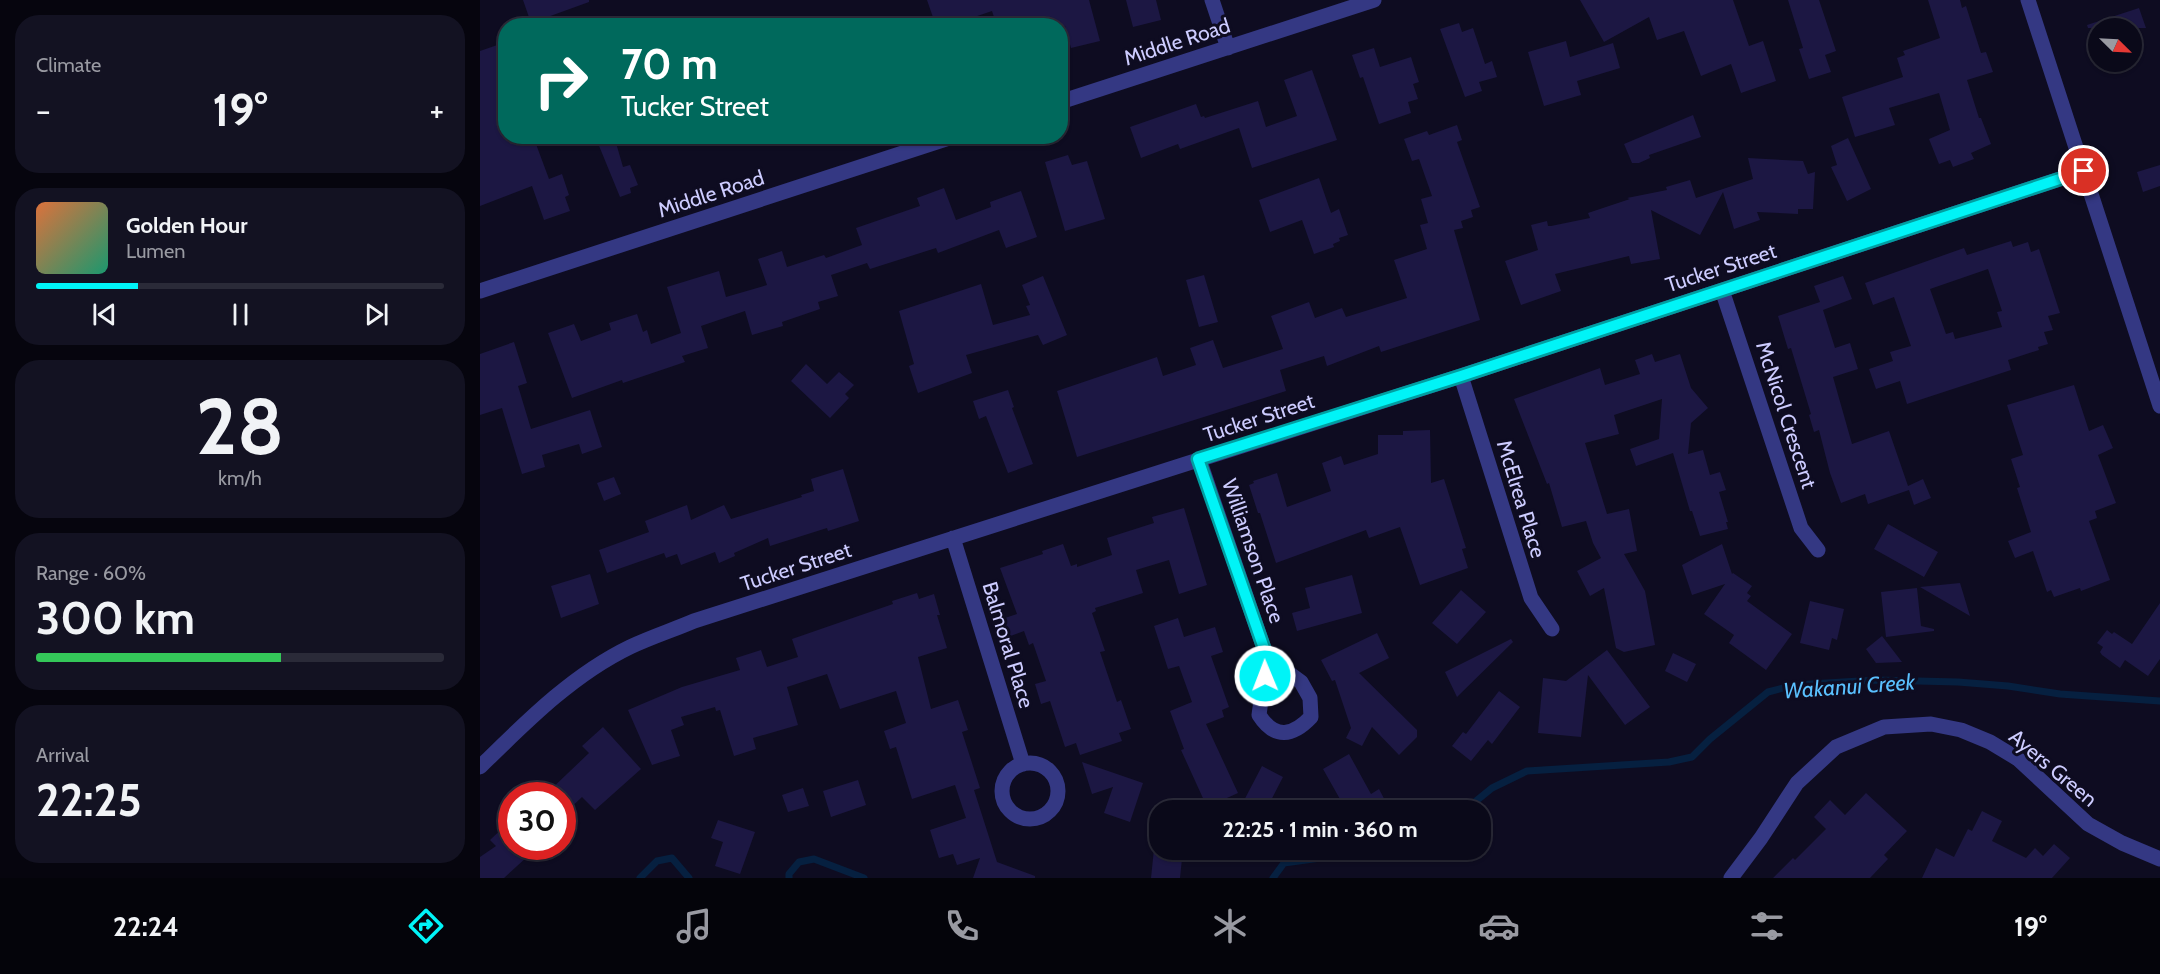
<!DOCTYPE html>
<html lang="en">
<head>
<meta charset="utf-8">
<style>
	:root { --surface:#0a0919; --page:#131222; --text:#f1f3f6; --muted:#999aa2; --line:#2a2a38; --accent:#00f4f7 }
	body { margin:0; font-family:Cabin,sans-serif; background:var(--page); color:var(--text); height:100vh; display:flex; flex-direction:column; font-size:22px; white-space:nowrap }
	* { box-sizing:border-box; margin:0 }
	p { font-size:20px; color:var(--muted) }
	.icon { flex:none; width:33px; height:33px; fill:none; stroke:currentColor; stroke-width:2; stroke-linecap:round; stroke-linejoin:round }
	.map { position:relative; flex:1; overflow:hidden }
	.drawer { display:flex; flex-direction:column; gap:15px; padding:15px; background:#06050e; width:480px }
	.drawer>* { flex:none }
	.hud { position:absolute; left:18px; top:18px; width:570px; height:126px; border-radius:24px; box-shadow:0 2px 4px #0004,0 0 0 2px var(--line); background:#00695c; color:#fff; overflow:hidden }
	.needle { width:39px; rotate:114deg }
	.tools { position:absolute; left:1608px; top:18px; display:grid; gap:12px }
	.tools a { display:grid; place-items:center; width:54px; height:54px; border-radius:50%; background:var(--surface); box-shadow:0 2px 4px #0004,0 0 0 2px var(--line); font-size:30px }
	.speed { position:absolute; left:18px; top:782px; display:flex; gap:12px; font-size:30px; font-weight:700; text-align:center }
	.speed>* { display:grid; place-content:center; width:78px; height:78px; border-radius:50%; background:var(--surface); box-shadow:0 2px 4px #0004,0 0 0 2px var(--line); line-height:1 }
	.speed .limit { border:9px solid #d22; background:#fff; color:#111 }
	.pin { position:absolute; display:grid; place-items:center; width:51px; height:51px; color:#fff; margin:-26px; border:3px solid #fff; border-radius:50%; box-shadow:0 2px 6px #0007 }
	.me { position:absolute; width:66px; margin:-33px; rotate:359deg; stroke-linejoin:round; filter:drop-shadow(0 0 4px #0008) }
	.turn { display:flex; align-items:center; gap:21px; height:126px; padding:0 24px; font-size:27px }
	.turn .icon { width:78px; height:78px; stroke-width:2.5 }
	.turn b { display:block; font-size:42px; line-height:51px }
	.big { font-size:45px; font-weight:700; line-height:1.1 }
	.drawer .card { flex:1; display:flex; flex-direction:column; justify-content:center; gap:9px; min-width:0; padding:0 21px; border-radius:24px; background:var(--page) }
	.drawer .dial { align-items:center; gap:0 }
	.dial b { font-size:78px; line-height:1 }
	.song { display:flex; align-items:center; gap:18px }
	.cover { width:72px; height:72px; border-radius:9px; background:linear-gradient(135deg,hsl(20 70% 55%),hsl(160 70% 35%)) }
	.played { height:6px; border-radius:3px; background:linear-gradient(90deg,var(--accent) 25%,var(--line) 25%) }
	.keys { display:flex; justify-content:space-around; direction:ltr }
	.heat { display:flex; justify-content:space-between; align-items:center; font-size:33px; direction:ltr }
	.charge { height:9px; border-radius:4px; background:linear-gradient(90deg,#34c759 60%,var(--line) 0) }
	.trip { position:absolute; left:669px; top:800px; width:342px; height:60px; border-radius:24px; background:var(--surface); box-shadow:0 2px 4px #0004,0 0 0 2px var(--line); font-weight:700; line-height:60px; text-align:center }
	.tabs { display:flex; height:96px; justify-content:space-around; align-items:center; background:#04040a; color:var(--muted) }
	.tabs .icon { width:42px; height:42px }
	.tabs .current { color:var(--accent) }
	.tabs b { font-size:27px; color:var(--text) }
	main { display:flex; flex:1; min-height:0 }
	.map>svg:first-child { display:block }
</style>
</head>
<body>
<main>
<section class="drawer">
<div class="card"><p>Climate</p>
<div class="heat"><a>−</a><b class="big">19°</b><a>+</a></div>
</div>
<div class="card">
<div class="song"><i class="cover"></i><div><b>Golden Hour</b><p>Lumen</p></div></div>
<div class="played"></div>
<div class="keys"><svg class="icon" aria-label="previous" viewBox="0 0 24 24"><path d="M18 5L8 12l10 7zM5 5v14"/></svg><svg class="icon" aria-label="pause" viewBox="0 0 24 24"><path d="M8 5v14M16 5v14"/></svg><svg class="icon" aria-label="next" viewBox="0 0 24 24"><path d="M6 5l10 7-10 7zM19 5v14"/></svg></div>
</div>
<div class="card dial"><b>28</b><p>km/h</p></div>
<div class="card"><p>Range · 60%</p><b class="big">300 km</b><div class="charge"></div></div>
<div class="card"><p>Arrival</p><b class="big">22:25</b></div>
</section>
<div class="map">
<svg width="1680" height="878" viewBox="0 0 1680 878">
	<rect width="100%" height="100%" fill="#0e0c21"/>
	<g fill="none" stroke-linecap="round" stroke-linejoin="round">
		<path stroke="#062040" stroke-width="7" d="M985,810l27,-22 35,-17 142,-9 23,-5 18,-18 58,-47 26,-7 82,-5 82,2 50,4 52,8 100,7
			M160,878l17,-17 15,-3 17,20
			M309,878v-4l10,-12 15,-3 50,19
			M793,878l11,-15 80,-11 46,-3"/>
	</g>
	<path fill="#1c1743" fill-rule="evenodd" d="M43,0h66v2l-58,21z
		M447,0h162l11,41 -29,7 -6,-22h-68l-5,-15 -44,15h-12z
		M646,0h30l5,20 -28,7z
		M1100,0h153l16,46 14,-5 13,40 -35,12 -10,-29 -30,12 -17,-45 -27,9 -8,-23 -45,25z
		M1308,0h31l17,51 -11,4 6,17 -22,7 -10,-30 4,-1z
		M1448,0h32l2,8 4,-2 15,47 5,-1 7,20 -26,8 12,38h2l10,26 -20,9 3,6 -21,8 -3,-7 -11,4 -10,-25 21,-9 -11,-37 -50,15 6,17 -40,12 -13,-40 61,-20 -6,-19 8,-3 -2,-4 37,-13z
		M1659,8l7,20h-58l-1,-3z
		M979,23l3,9 11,-4 12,36 7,-3 5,16 -18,5 3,9 -17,6 -25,-68z
		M1086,41l4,16 43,-14 7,25 -43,13 4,14 -37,11 -16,-54z
		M26,42v94h27l16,43 13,-5 7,21 -4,2 5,14 -26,9 -12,-34 -52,20v-155z
		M894,48l6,19 31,-10 8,25 -6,2 5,15 -10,3 3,11 -32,11 -16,-47 -3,1 -8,-23z
		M832,70l25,70 -85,28 -13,-40 -59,21 -2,-5 -37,14 -11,-31 66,-23 5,13 3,-1 1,2 53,-17 8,26 31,-11 -13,-36z
		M1213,115l8,22 -52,18 1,3 -11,5h-7l-8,-19z
		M977,125l5,15 -5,2 23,65 -9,3 2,7 -12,4 2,7 -9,2 26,90 -99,32 -2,-6 -52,20 -3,-10 -44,14 6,21 -209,66 -20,-66 100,-34 6,19 33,-11 -6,-17 23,-8 10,28 60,-19 -12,-33 38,-14 6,16 27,-10 4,9 61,-19 -13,-38 33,-11 -7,-24 8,-2 -7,-24 11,-3 -13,-37 -7,2 -8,-22 23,-8 2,4z
		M115,136h19l9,31 7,-2 8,20 -8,3 1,5 -11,4z
		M1368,138l23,51 -24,12 -16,-34 6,-2 -6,-19z
		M588,155l4,10 15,-4 18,58 -40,12 -20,-69z
		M1268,158l55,3 5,13 7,-2 -2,37h-15v5l-41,-2 3,8 -26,9 -11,-37 -23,43 -49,-25 9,49 -29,5 -2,-8 -74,18 6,17 -40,14 -16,-44 33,-11 -7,-25 16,-4 1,5h3l39,-8 -2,-5 42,-14 -3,-1 40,-8 -1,-3 24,-7 6,18 57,-19z
		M1680,165v21l-17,6 -6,-20z
		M839,178l12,35 8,-4 9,26 -9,3 1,3 -7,3 1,3 -20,7 -12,-34 -32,12 -11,-32z
		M464,188l12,32 35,-13 -1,-5 31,-11 16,46 -31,11 -7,-18 -61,23 -2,-5 -66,21 -3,-6 -36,12 7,21 -20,6 2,7 -38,13 1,4 -31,9 -7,-24 -44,15 7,22 -26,8 3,6 -62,21 -1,-3 -50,18 -24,-65 26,-9 7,17 30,-11 -2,-7 28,-9 6,18 4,-2 4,14 30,-11 -14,-46 52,-16 7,26 41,-12 -9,-26 24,-8 5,16 37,-12 2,3 36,-13 -6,-17 64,-22 -3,-8z
		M1531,241l2,6 15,-5 3,10 8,-3 21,64 -12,3 5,14 -9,2 4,12 -10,3 1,3 -31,10 3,10 -104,34 -7,-23 -24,8 -7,-20 24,-8 -3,-9 21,-6 -17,-49 -21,8 -8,-22 99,-35 3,7zM1508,269l14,42 -5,1 5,15 -47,12 -2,-7 -7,2 -16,-45z
		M724,275l14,47 -19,5 -13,-47z
		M563,276l24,59 -24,10 -5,-10 -72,20 6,18 -54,20 -9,-27 5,-2 -15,-53 82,-27 12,41 37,-10 -4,-9 4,-1 -8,-20z
		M1363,276l9,23 -29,11 12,38 15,-5 8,26 -25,8 19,67 37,-13 19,55 15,-7 8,19 -17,7 -5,-15 -41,14 -3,-10 -24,9 -11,-30 -11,-43 -5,2 -5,-17 2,-1 -20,-66 -3,1 -10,-33 42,-14 -6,-16z
		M34,342l13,41 -9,3 13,43 59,-19 12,37 -20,7 -3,-10 -37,11 3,12 -23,7 -20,-66 -22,7v-61z
		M1172,354l3,8 25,-8 11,34 17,20 -17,15 -3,31 15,-4 7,25 10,-3 6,18 -7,2 9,30h-2l2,7 -28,7 -8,-25h-2l-17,-58 -37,13 -6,-17 29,-10 3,-40 -48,16 5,19 -34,9 22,71 22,-5 8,42 -13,3 21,37 10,54 -31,7 -8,-4 -12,-60 -14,8 -13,-25 24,-13 -8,-15 -7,-22 -24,6 -13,-44 -2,1 -33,-85 86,-31 5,17 35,-11 -5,-14z
		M326,364l21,20 12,-12 15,13 -9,9 4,4 -19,20 -39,-37z
		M1594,385l15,46 14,-6 10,23 -15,7 18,48 -21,8 2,7 -8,3 21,59 -29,11 -1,-3 -26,9 -3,-7 -4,2 -14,-41 -18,7 -7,-17 23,-9 -14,-44 3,-1 -9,-28 12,-4 -16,-50z
		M528,390l6,17 -2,1 21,56 -25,9 -22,-57 -7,3 -6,-18z
		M950,430l1,53 13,-4 22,69 -4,1 6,19 -48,17 -20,-58 -31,11 -3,-8 -90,33 -16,-50h-2l-9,-28 5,-2 -1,-2 24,-8 10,34 44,-16 -9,-28 19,-7 3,9 34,-11v-19h25v-4z
		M363,469l16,52 -31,10 -1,-3 -57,18 -2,-8 -34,15 1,3 -16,7 -4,-11 -34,13 -4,-11 -11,4 -2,-5 -57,20 -8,-23 50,-18 -4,-11 42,-16 4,15 33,-15 7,14 71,-22 -1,-2 13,-4 -3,-12z
		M134,477l7,17 -17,7 -7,-18z
		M704,508l23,77 -28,9 -10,-34 -33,10 7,23 -48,15 1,3 -4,2 13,38 -5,1 17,50 4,-2 10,29 -12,4 3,8 -42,14 -4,-12 -11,4 -15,-46 -9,3 -6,-20 11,-3 -13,-38 -4,2 -5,-14 -19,7 -6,-18 18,-6 -17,-46 43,-14 -1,-3 21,-7 8,22 6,-2v3l35,-12 -5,-17 47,-15 -2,-6z
		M1408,524l50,28 -14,25 -50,-28z
		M1242,544l10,30 1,-1 19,13 -5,7 4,3 -4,5 45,33 -26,36 -37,-27 5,-8 -30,-21 21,-30 -33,11 -10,-30z
		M110,574l9,30 -38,14 -10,-32z
		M872,575l10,38 -65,18 -5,-18 18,-5 -5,-20z
		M1480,583l10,33 -50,-29z
		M1437,588l4,38 13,3v2l-48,6 -5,-45z
		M981,590l25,22 -29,32 -25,-21z
		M437,593l2,6 15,-5 6,21h-3l10,33 -29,9 13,52 27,-9 10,30 -6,2 18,56 -6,2 23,72 38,14v2h-62l7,-20 -23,7 -4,-11 -14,4 -9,-28 36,-12 -11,-33 -43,14 -16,-52 -6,2 -6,-18 22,-8 -10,-32 -56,18 -13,-35 -40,13 11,38 -45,13 3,11 -22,7 -14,-46 -4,1 -1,-4 -34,10 3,8 -13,5 9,26 -28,9 -24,-55 54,-23 58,-17 -4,-12 25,-8 6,17 31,-10 -6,-18 101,-35 -1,-3z
		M1330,601l34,8 -7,31 -5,-2 -3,12 -29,-7z
		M1680,603v56l-12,17 -23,-16 -5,8 -18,-13 -2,-3 3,-5 -6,-4 10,-13 5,4 2,-2 18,12z
		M698,618l6,19 31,-10 8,25 -12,4 18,51 -7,3 2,7 -18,7 32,69 -31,14 -26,-57 3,-1 -14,-38 22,-9 -13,-36 -11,3 -14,-43z
		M897,633l12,25 -30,15 58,57v7l-18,18 -27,-28 -10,19 -16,-8 5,-10 -16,-48 -3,1 -11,-21z
		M1402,636l20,26 -26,1 -10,-14z
		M1031,639l2,3 -56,55 -12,-25z
		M1127,650l43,57 -25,18 -37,-50 -7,62 -43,-4 5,-55 23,3z
		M1193,653l23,11 -9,18 -22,-11z
		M1019,691l21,16 -28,37 -4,-4 -17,21 -19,-15 11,-14 3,2z
		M123,727l38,42 -46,41 -13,-13 -20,19v-21h-17l44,-42 -7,-7z
		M869,754l22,40 8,-5 11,21h-49l4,-2 -22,-39z
		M602,762l61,21 -13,39 -26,-9 9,-26 -21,7z
		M782,766l21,11 -17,33h-27z
		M378,780l8,25 -35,12 -8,-26z
		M323,788l6,18 -21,6 -6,-17z
		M1386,793l41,38 -23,24 4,4 -18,19h-97l20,-20 2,2 31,-31 -12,-12 16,-17 15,15z
		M1502,811l20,10 -10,20 34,17 9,-10 8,8 11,-12 16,14 -18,20h-130l14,-30 18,9 14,-28 4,2z
		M32,819v27h27l-35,32h-24v-21l16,-11 -6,-6z
		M238,820l37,12 -15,42 -25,-8 8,-24 -12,-4z
		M674,849h29l-3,29h-29z"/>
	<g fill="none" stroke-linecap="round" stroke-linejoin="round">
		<path stroke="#343883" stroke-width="15" d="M732,0l16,48
			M1548,0l132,406
			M580,102l314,-102
			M1242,290l79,238 17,22
			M0,291l475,-155
			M981,376l70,222 21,31
			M719,459l68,198 34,25 9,16 1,19c-18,19 -36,23 -52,-2l8,-58
			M473,538l70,226
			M522 791a28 28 0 1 1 56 0a28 28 0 1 1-56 0Z
			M0,767c45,-44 92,-92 150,-120 21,-10 43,-17 64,-26l767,-245 623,-205
			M1251,878l30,-40 36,-55 39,-36 48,-20 47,-3 30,6 29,12 28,17 70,65 34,19 38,16"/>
	</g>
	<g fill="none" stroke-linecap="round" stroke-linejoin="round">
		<g stroke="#009fa1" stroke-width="15">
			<path id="route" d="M785,676l2,-19 -69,-198 263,-83 623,-205"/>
		</g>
		<use href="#route" stroke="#00f4f7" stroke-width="10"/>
	</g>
	<g text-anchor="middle" stroke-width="6" stroke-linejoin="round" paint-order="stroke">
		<g font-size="21" fill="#cdccff" stroke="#0e0c21">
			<text transform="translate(697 42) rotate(-18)" y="7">Middle Road</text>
			<text transform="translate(231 194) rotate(-18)" y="7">Middle Road</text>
			<text transform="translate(1241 268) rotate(-18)" y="7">Tucker Street</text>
			<text transform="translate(1306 415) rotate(72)" y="7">McNicol Crescent</text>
			<text transform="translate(779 418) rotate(-18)" y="7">Tucker Street</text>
			<text transform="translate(1041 499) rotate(73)" y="7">McElrea Place</text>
			<text transform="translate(773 551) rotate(71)" y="7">Williamson Place</text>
			<text transform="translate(316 567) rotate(-18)" y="7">Tucker Street</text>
			<text transform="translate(528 645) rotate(73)" y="7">Balmoral Place</text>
			<text transform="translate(1573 768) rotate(40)" y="7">Ayers Green</text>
		</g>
		<g font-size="22" font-style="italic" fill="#5ac1ff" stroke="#0e0c21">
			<text transform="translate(1369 686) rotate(-4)" y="8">Wakanui Creek</text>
		</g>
	</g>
</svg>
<div class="tools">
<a><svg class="needle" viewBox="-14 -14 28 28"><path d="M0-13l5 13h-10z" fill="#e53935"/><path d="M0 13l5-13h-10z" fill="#999aa2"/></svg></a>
</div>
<div class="speed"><div class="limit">30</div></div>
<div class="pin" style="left:1604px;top:171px;background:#d93025"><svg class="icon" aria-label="arrive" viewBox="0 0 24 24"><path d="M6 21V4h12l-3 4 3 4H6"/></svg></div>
<svg class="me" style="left:785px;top:676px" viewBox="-20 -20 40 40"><circle r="17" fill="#00f4f7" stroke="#fff" stroke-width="3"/><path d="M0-11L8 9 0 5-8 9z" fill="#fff"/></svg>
<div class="trip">22:25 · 1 min · 360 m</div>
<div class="hud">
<div class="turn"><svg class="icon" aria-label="right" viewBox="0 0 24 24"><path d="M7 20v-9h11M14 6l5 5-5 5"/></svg><div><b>70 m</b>Tucker Street</div></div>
</div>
</div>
</main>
<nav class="tabs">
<b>22:24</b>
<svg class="icon current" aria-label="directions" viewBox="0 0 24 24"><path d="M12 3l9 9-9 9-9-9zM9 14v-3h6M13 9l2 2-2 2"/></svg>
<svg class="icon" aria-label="music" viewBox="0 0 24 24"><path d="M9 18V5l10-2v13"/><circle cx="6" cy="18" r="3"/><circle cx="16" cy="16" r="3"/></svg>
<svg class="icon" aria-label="phone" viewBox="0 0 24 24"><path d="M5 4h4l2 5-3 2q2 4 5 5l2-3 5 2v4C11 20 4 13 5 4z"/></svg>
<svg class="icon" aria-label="climate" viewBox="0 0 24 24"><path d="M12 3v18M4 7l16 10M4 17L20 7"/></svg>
<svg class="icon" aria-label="car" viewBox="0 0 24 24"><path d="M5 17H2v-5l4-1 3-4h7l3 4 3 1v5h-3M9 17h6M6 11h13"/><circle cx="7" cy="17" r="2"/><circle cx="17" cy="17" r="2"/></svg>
<svg class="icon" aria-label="filters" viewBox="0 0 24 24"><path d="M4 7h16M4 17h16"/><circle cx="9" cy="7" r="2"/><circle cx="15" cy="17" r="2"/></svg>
<b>19°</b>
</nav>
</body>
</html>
